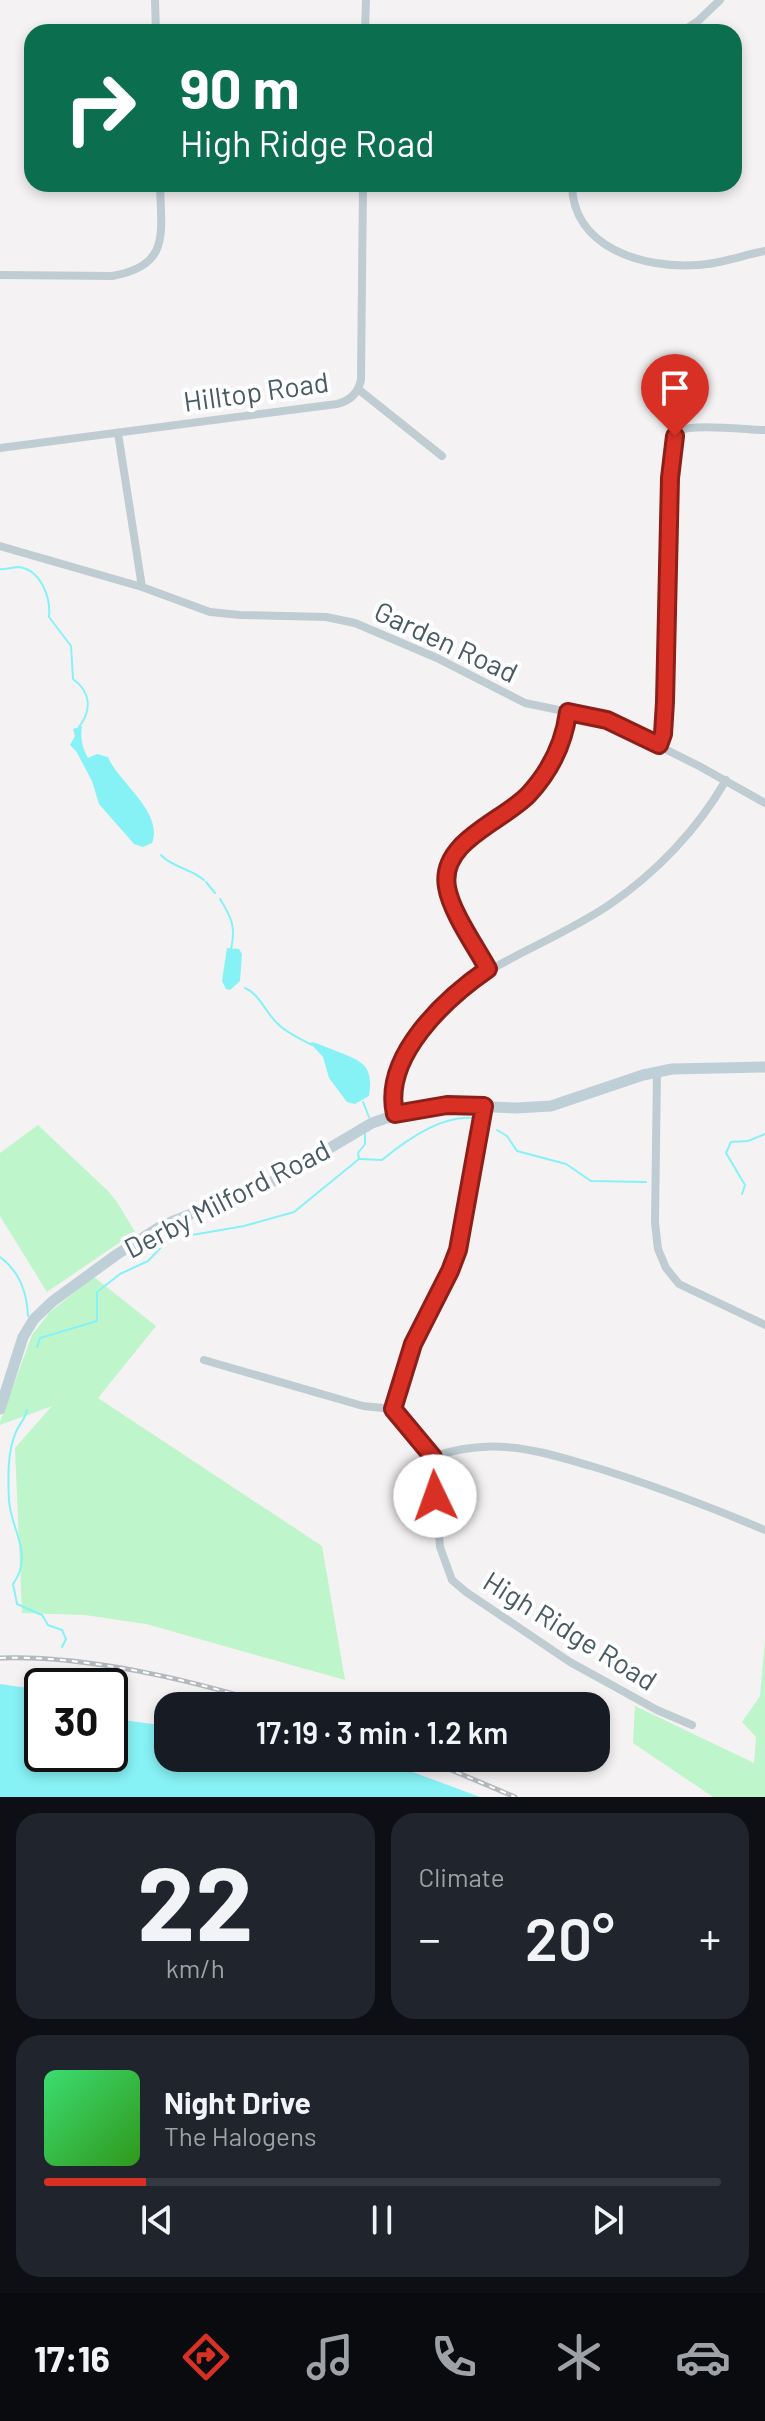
<!DOCTYPE html>
<html lang="en">
<head>
<meta charset="utf-8">
<style>
	:root { --surface:#171b24; --page:#20242c; --text:#f1f3f6; --muted:#9ea1a6; --line:#363941; --accent:#d93025 }
	body { margin:0; font-family:Barlow,sans-serif; background:var(--page); color:var(--text); height:100vh; display:flex; flex-direction:column; font-size:30px; white-space:nowrap }
	* { box-sizing:border-box; margin:0 }
	p { font-size:26px; color:var(--muted) }
	.icon { flex:none; width:44px; height:44px; fill:none; stroke:currentColor; stroke-width:2; stroke-linecap:round; stroke-linejoin:round }
	.map { position:relative; height:1797px; overflow:hidden }
	.side { display:flex; flex-direction:column; gap:16px; padding:16px; background:#0d0f14; flex:1 }
	.side>* { flex:none }
	.top-card { position:absolute; left:24px; top:24px; width:718px; height:168px; border-radius:24px; box-shadow:0 4px 12px #0003; background:#0b6e4f; color:#fff; overflow:hidden }
	.speed { position:absolute; left:24px; top:1668px; display:flex; gap:16px; font-size:40px; font-weight:700; text-align:center }
	.speed>* { display:grid; place-content:center; width:104px; height:104px; border-radius:50%; background:var(--surface); box-shadow:0 4px 12px #0003; line-height:1 }
	.speed .limit { border:4px solid #111; border-radius:12px; background:#fff; color:#111 }
	.pin { position:absolute; display:grid; place-items:center; width:68px; height:68px; color:#fff; margin:-82px -34px; border-radius:50% 50% 50% 0; rotate:-45deg; box-shadow:0 0 8px #0007 }
	.pin .icon { rotate:45deg }
	.me { position:absolute; width:88px; margin:-44px; rotate:357deg; stroke-linejoin:round; filter:drop-shadow(0 0 6px #0008) }
	.turn { display:flex; align-items:center; gap:28px; height:168px; padding:0 24px; font-size:36px }
	.turn .icon { width:104px; height:104px; stroke-width:2.5 }
	.turn b { display:block; font-size:56px; line-height:68px }
	.big { font-size:60px; font-weight:600; line-height:1.1 }
	.side .widget { flex:1; display:flex; flex-direction:column; justify-content:center; gap:12px; min-width:0; padding:0 28px; border-radius:24px; background:var(--page) }
	.side .dial { align-items:center; gap:0 }
	.dial b { font-size:104px; line-height:1 }
	.song { display:flex; align-items:center; gap:24px }
	.cover { width:96px; height:96px; border-radius:12px; background:linear-gradient(135deg,hsl(140 70% 55%),hsl(110 70% 35%)) }
	.played { height:8px; border-radius:4px; background:linear-gradient(90deg,var(--accent) 15%,var(--line) 15%) }
	.keys { display:flex; justify-content:space-around; direction:ltr }
	.heat { display:flex; justify-content:space-between; align-items:center; font-size:44px; direction:ltr }
	.side .tiles { flex:1; display:grid; gap:16px; grid-template-columns:1fr 1fr }
	.widget:last-child { grid-column:span 2 }
	.trip { position:absolute; left:154px; top:1692px; width:456px; height:80px; border-radius:24px; background:var(--surface); box-shadow:0 4px 12px #0003; font-weight:600; line-height:80px; text-align:center }
	.dock { display:flex; height:128px; justify-content:space-around; align-items:center; background:#090b0e; color:var(--muted) }
	.dock .icon { width:56px; height:56px }
	.dock .active { color:var(--accent) }
	.dock b { font-size:36px; color:var(--text) }
	.map>svg:first-child { display:block }
</style>
</head>
<body>
<div class="map">
<svg width="765" height="1797" viewBox="0 0 765 1797">
	<rect width="100%" height="100%" fill="#f5f2f3"/>
	<path fill="#bef5ca" d="M38,1125l70,66 9,11 18,30 -88,60 -47,-76v-63z
		M94,1277l62,49 -58,72 224,148 23,134 -199,-56 -61,-9 -63,-2 -7,-165 37,-42 -52,19v-3l32,-87 18,-23z
		M765,1639v158h-52l-80,-54 2,-37 119,57 2,-26 -14,-15 18,-26z"/>
	<path fill="#87f2f6" d="M82,726c-2,11 0,22 6,32l9,-4 11,3c10,25 56,55 44,86l-9,4 -9,-3 -35,-40 -7,-23 -16,-30 -6,-6 5,-9 -2,-7z
		M227,948l12,1 3,5 -2,27 -10,9 -4,-1 -4,-8z
		M312,1042c8,2 16,6 24,9 26,10 38,14 33,45l-14,8 -8,-2 -18,-24 -6,-21 -13,-14z
		M0,1684l42,6v64h68v-39l5,4 53,7v32h207l105,39h-480z"/>
	<g fill="none" stroke-linecap="round" stroke-linejoin="round">
		<path stroke="#87f2f6" stroke-width="2" d="M0,569c6,1 13,-2 19,-2 22,3 32,31 30,50l22,29 2,33c18,13 19,31 6,48
			M161,855c12,13 29,13 43,25
			M206,882l9,11
			M220,899c12,19 16,29 11,50
			M245,988c15,6 21,26 34,37 8,8 22,14 33,20
			M363,1102l6,15
			M497,1130l10,6 10,15 49,13 25,17 55,1
			M360,1159l22,1c23,-19 59,-45 90,-42
			M742,1194l3,-9 -19,-32 5,-11 17,-1 17,-7
			M0,1257c19,14 27,35 28,59
			M37,1347l3,-9 57,-17v-29l23,-18 28,-13 21,-22 75,-13 50,-14 65,-53 -1,-6 7,-9v-10
			M27,1410c-2,10 -8,14 -11,22 -9,19 -8,49 -7,69 3,32 25,53 4,83l4,20 25,11 6,10 14,5 4,9 -4,8"/>
		<path stroke="#bfcdd3" stroke-width="8" d="M155,0l1,32
			M365,32l1,-32
			M681,32l17,-11 22,-21
			M572,184c0,64 72,85 126,81 22,-1 45,-10 67,-14
			M0,275l112,1c59,-10 49,-43 48,-92
			M358,389l84,67
			M118,433l24,154
			M0,448l337,-44c13,-3 21,-11 24,-24l2,-196
			M0,546l142,41 68,25 30,3 86,2 29,6 82,35 88,45 82,17 92,46 66,37
			M659,745l4,-11 2,-32 6,-247c1,-8 1,-19 8,-24 12,-8 70,-1 86,-1
			M488,969c-12,-23 -36,-57 -41,-82 -8,-44 57,-66 82,-93 21,-23 35,-51 39,-82
			M657,1071l-2,152 3,26 8,19 13,16 86,41
			M484,1106l-26,144 -8,21 -37,73 -20,65 40,48 7,90 12,33 14,12 104,70 87,48 35,15
			M395,1114c-5,-22 1,-39 11,-59 44,-85 130,-101 203,-150 47,-32 89,-76 117,-125
			M204,1360l159,46 30,3
			M433,1457c22,-8 50,-12 73,-10 29,2 57,11 85,19 59,18 117,40 174,64"/>
		<path stroke="#bfcfd8" stroke-width="11" d="M0,1409l23,-72 11,-18 19,-18 63,-46 45,-29 115,-46 96,-57 38,-13 37,-5 69,3 35,-2 92,-31 29,-6 93,-2"/>
		<g stroke="#b4b9bd" stroke-width="5">
			<path id="rail" d="M0,1658c86,-3 192,22 274,48
				M423,1758l92,39"/>
		</g>
		<use href="#rail" stroke="#fff" stroke-width="2" stroke-dasharray="6" stroke-linecap="butt"/>
	</g>
	<g fill="none" stroke-linecap="round" stroke-linejoin="round">
		<g stroke="#8d1f18" stroke-width="20">
			<path id="route" d="M435,1496l-2,-39 -40,-48 20,-65 37,-73 8,-21 26,-144 -37,-1 -52,9c-13,-58 51,-116 93,-145 -12,-22 -37,-57 -41,-82 -8,-46 57,-66 82,-93 21,-23 35,-51 39,-82l39,8 52,25 4,-11 2,-32 5,-224 5,-42"/>
		</g>
		<use href="#route" stroke="#d93025" stroke-width="14"/>
	</g>
	<g text-anchor="middle" stroke-width="8" stroke-linejoin="round" paint-order="stroke">
		<g font-size="28" fill="#485a63" stroke="#fff">
			<text transform="translate(256 392) rotate(-8)" y="10">Hilltop Road</text>
			<text transform="translate(446 642) rotate(25)" y="10">Garden Road</text>
			<text transform="translate(227 1199) rotate(-27)" y="10">Derby Milford Road</text>
			<text transform="translate(570 1631) rotate(32)" y="10">High Ridge Road</text>
		</g>
	</g>
</svg>
<div class="speed"><div class="limit">30</div></div>
<div class="pin" style="left:675px;top:436px;background:#d93025"><svg class="icon" aria-label="arrive" viewBox="0 0 24 24"><path d="M6 21V4h12l-3 4 3 4H6"/></svg></div>
<svg class="me" style="left:435px;top:1496px" viewBox="-20 -20 40 40"><circle r="19" fill="#fff"/><path d="M0-13L10 11 0 6-10 11z" fill="#d93025"/></svg>
<div class="trip">17:19 · 3 min · 1.2 km</div>
<div class="top-card">
<div class="turn"><svg class="icon" aria-label="right" viewBox="0 0 24 24"><path d="M7 20v-9h11M14 6l5 5-5 5"/></svg><div><b>90 m</b>High Ridge Road</div></div>
</div>
</div>
<section class="side">
<div class="tiles">
<div class="widget dial"><b>22</b><p>km/h</p></div>
<div class="widget"><p>Climate</p>
<div class="heat"><a>−</a><b class="big">20°</b><a>+</a></div>
</div>
<div class="widget">
<div class="song"><i class="cover"></i><div><b>Night Drive</b><p>The Halogens</p></div></div>
<div class="played"></div>
<div class="keys"><svg class="icon" aria-label="previous" viewBox="0 0 24 24"><path d="M18 5L8 12l10 7zM5 5v14"/></svg><svg class="icon" aria-label="pause" viewBox="0 0 24 24"><path d="M8 5v14M16 5v14"/></svg><svg class="icon" aria-label="next" viewBox="0 0 24 24"><path d="M6 5l10 7-10 7zM19 5v14"/></svg></div>
</div>
</div>
</section>
<nav class="dock">
<b>17:16</b>
<svg class="icon active" aria-label="directions" viewBox="0 0 24 24"><path d="M12 3l9 9-9 9-9-9zM9 14v-3h6M13 9l2 2-2 2"/></svg>
<svg class="icon" aria-label="music" viewBox="0 0 24 24"><path d="M9 18V5l10-2v13"/><circle cx="6" cy="18" r="3"/><circle cx="16" cy="16" r="3"/></svg>
<svg class="icon" aria-label="phone" viewBox="0 0 24 24"><path d="M5 4h4l2 5-3 2q2 4 5 5l2-3 5 2v4C11 20 4 13 5 4z"/></svg>
<svg class="icon" aria-label="climate" viewBox="0 0 24 24"><path d="M12 3v18M4 7l16 10M4 17L20 7"/></svg>
<svg class="icon" aria-label="car" viewBox="0 0 24 24"><path d="M5 17H2v-5l4-1 3-4h7l3 4 3 1v5h-3M9 17h6M6 11h13"/><circle cx="7" cy="17" r="2"/><circle cx="17" cy="17" r="2"/></svg>
</nav>
</body>
</html>
